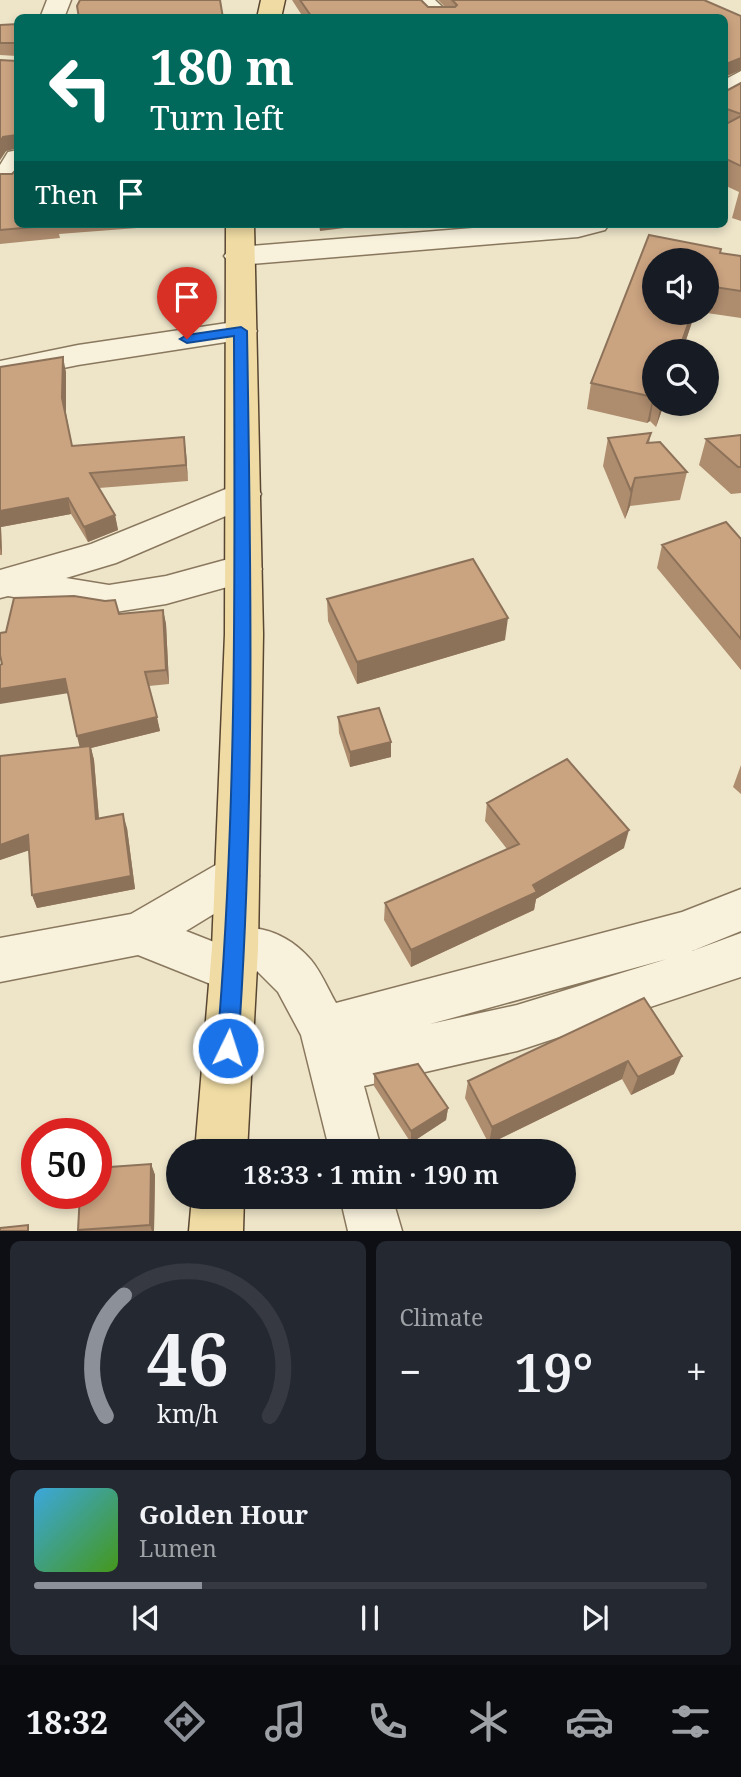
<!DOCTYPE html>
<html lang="en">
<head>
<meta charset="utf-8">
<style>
	:root { --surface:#171b24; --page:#242831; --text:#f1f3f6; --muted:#9ea1a6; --line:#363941; --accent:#8c9099 }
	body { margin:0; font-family:"Noto Serif",serif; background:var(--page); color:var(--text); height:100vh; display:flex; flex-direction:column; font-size:26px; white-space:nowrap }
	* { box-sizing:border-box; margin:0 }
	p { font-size:23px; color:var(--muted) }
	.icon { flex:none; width:38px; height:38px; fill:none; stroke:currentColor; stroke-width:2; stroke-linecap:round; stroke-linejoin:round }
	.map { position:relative; height:1231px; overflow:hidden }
	.panel { display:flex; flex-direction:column; gap:10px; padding:10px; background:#0d0f14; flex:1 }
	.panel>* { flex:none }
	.guide { position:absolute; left:14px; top:14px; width:714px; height:214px; border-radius:10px; box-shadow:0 4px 10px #0003; background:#00695c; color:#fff; overflow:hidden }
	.buttons { position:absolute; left:642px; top:248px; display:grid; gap:14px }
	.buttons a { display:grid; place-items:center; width:77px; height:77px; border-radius:50%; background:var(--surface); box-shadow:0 4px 10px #0003; font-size:35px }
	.speed { position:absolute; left:21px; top:1118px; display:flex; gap:14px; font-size:35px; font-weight:700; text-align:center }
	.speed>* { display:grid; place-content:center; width:91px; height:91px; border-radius:50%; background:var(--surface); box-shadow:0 4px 10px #0003; line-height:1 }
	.speed .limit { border:10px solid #d22; background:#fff; color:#111 }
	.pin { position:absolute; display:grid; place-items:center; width:60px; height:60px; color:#fff; margin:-72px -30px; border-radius:50% 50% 50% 0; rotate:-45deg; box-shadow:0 0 7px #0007 }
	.pin .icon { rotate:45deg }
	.me { position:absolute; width:77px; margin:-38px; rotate:4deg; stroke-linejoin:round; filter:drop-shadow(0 0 5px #0008) }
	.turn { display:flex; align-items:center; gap:24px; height:147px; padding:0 21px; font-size:32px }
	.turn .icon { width:91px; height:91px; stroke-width:2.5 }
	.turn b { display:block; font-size:49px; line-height:60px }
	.then { display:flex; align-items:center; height:66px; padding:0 21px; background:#0003; gap:14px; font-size:26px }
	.big { font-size:52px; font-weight:600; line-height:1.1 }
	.panel .card { flex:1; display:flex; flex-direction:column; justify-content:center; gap:10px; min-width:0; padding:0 24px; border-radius:10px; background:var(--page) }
	.panel .dial { align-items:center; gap:0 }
	.dial svg { height:182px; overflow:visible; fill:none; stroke:var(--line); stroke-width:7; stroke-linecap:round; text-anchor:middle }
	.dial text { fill:var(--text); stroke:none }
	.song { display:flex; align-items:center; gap:21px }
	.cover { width:84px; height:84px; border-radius:10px; background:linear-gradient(135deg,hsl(200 70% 55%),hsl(100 70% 35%)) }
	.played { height:7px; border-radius:4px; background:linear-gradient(90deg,var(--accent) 25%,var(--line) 25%) }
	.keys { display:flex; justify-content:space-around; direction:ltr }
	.heat { display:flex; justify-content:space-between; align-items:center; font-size:38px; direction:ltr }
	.panel .tiles { flex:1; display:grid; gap:10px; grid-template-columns:1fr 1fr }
	.card:last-child { grid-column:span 2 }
	.trip { position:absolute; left:166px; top:1139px; width:410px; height:70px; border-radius:35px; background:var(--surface); box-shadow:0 4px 10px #0003; font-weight:600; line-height:70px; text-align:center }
	.tabs { display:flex; height:112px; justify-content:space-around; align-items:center; background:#090b0e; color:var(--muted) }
	.tabs .icon { width:49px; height:49px }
	.tabs .active { color:var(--accent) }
	.tabs b { font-size:32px; color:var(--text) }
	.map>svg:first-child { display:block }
</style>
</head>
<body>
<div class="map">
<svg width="741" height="1231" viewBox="0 0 741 1231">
	<rect width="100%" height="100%" fill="#eee5c9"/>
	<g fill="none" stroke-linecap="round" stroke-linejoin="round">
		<g stroke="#89785e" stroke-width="3">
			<path id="minor" d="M47,0h24l-7,18h-24z
				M409,0h26l19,18h-26z
				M741,71v21l-8,6 -9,3v-21z
				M18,150v31l-3,4 -15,1v-21l8,-13z
				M521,224h88l-4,6 -27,7 -339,28 -10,-3 -5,-6 5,-6 10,-3z
				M241,321l11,3 5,7 -5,7 -174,27 -78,16v-20l78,-16z
				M243,482l13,3 5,9 -5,9 -140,60 -50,15 43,7 57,-9 77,-21 13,4 6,10 -6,10 -90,25 -57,9 -101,-17 -8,2v-28l91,-26z
				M237,856l16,6 6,14 -6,14 -67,41 28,11 4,-9c35,-13 69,-1 93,27 10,12 17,29 25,43l346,-91 59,-23v42l-49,20 49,-18v44l-224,74 -153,35 18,66h-52l-29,-117 -23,-43 -21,-21 -7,16 -17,6 -95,-38 -138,27v-44l131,-24 90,-52zM667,959l-150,46 -87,19z
				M340,1197h52l10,34h-54z"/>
		</g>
		<g stroke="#584632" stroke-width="3">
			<path id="major" d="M261,0h24l-4,18h-24z
				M226,224h28l9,410 -5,314 -11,204h-52l17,-204 13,-314z
				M192,1197h52l-1,34h-54z"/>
		</g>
		<use href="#minor" fill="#f8f1dc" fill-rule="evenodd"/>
		<use href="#major" fill="#efdba3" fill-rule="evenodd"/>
	</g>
	<path fill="#ae8c6e" d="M292,0h129l7,7h17l-7,-7h266l37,16v54l-16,7 -422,-60z
		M18,24v200h158v1l-117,9 1,4 -60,6v-70h12l5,-5v-21l-11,3 -6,9v-100l17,1v-5l-17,-1v-30z
		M741,83v138l-9,-3 7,-26 -15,-7v-60l3,-1 -3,-1v-36l4,3z
		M649,235l72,14 -1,4 21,3v62l-34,-5v-52h-53v52h41l-13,39h-28v52h10l-8,23 -6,-6 -3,2 -60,-14 4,-26z
		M0,367l66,5v41l6,33 114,7 2,28 -89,7 16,27 3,15 -30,12 -17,-28 -70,13 1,28h-2z
		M651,433l-2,10 38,29 -7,28 -50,6 -5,13 -22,-53 5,-28z
		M741,435v58l-10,1 -32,-29 7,-26z
		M741,539v131l-84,-102 5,-23z
		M327,599l178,41 -148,44 -29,-63z
		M163,610l3,14 3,60 -20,2 11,45 -69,17 3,12 5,58 28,10 8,61 -98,19 -5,-13 -3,-45 -29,10v-104l80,-9 39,-133z
		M338,717l53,40 -41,10 -11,-34z
		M741,765v29l-8,-7z
		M487,803l137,45 -88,51 -2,11 -123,57 -27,-47 1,-17 122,-54 -22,-28z
		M644,998l30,76 -43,21 -9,-16 -133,65 -24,-46 3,-17z
		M374,1074l74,34 -2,12 -35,23 -37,-57z
		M151,1164l4,11 -1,56h-76z"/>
	<path fill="#8d725a" d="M741,58v12l-17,7 2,-13z
		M17,135l1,13 -12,3 -6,9v-18l3,-5z
		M319,224h58l-57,7z
		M692,313h3l-13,39h-4z
		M63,357l3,15v41l-4,-15z
		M654,395l-4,26 -3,2 6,-26z
		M661,404h3l-8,23z
		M184,437l2,16 2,28 -2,-16z
		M635,478l-5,28 -5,13 6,-28z
		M68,498l3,16 -70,13 1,28 -2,-8v-36z
		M115,515l3,15 -30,12 -4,-15z
		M163,610l3,14 3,60 -3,-14z
		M508,618l-3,22 -148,44v-22z
		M65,679l4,14 -69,11v-15z
		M157,717l3,14 -69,17 3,12 6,72 -23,-96z
		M391,742v15l-41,10v-15z
		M123,814l4,14 8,61 -98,19 -5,-13z
		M629,830l-5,18 -88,51 -2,11 -123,57v-17l122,-65z
		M28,835l5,14 -33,11v-15z
		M682,1056l-8,18 -43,21 7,-18z
		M628,1061l-6,18 -133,65 3,-17z
		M448,1108l-2,12 -35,23v-12z
		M151,1164l4,11 -1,56h-2l-2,-6z"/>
	<path fill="#caa380" stroke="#8d725a" stroke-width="2" d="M80,0h140l3,18h-144l-2,-12z
		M300,0h121l7,7h27l2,-2 -5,-5h252l37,16v42l-15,6 -2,19v-65h-436l23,-2z
		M18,24v200l39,1 -57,5v-56h12l5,-5v-34l-14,2 -3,5v-82l17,1v-18h-17v-18z
		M741,83v31l-17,-6v-21l4,3z
		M741,116v50l-17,-8v-33z
		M649,235l72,14 -1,4 21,3v35l-34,-5v-25h-53v52h38l-14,39h-24v43l-1,2 -62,-14z
		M63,357l-1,41 10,48 112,-9 2,28 -96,8 25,42 -31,12 -16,-29 -68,13v-144z
		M651,433l-4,10 13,-1 27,30 -52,6 -4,13 -23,-53z
		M741,435v32h-3l-32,-28z
		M726,522l15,17v100l-79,-94z
		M473,559l35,59 -151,44 -30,-63z
		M74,596l31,5 10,-1 4,14 44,-4 3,60 -21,2 12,45 -80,19 -12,-57 -65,10v-24l2,-1 -2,-9v-22l6,-1 8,-34z
		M379,708l12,34 -41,10 -12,-35z
		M90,746l6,73 27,-5 8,62 -99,19 -4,-60 -28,10v-89z
		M567,759l62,71 -96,55 4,7 -126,58 -26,-47 134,-59 -32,-41z
		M644,998l38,58 -44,21 -10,-16 -136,66 -24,-46z
		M418,1064l30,44 -37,23 -37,-57z
		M151,1164l-1,61 -72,5 2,-36h16v-26z
		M28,1225v6h-28v-3z"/>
	<path fill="#1a73e8" stroke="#114b97" stroke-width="2" d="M241,327l6,4c4,239 8,479 -9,717l-3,7 -7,3 -8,-3 -3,-7c20,-237 18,-474 17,-712l-47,7 -7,-4 7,-4z"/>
</svg>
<div class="buttons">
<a><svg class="icon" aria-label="sound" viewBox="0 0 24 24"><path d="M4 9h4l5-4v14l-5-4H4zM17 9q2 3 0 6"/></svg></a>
<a><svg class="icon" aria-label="search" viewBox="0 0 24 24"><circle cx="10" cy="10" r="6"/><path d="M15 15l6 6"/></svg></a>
</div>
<div class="speed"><div class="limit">50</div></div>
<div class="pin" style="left:187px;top:339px;background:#d93025"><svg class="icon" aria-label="arrive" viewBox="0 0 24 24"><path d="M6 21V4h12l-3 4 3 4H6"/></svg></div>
<svg class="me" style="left:228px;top:1048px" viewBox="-20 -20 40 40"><circle r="17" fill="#1a73e8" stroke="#fff" stroke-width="3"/><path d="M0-11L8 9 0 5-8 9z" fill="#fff"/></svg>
<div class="trip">18:33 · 1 min · 190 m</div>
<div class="guide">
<div class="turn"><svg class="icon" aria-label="left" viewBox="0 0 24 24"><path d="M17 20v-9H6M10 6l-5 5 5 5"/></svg><div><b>180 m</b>Turn left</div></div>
<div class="then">Then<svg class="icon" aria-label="arrive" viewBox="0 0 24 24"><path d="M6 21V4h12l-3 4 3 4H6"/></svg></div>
</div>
</div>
<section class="panel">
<div class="tiles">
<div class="card dial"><svg viewBox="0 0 100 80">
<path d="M14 69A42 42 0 1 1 86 69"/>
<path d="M14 69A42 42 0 0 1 22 16" stroke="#8c9099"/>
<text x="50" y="56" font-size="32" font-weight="700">46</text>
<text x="50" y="72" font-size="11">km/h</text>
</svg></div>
<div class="card"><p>Climate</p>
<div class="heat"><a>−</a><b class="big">19°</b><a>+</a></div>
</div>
<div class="card">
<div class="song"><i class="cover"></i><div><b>Golden Hour</b><p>Lumen</p></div></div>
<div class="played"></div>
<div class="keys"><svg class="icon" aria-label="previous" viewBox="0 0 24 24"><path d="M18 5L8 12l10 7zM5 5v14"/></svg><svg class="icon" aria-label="pause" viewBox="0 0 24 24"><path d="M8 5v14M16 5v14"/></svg><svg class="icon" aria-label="next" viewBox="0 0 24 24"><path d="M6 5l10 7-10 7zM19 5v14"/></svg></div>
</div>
</div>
</section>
<nav class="tabs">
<b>18:32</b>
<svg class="icon active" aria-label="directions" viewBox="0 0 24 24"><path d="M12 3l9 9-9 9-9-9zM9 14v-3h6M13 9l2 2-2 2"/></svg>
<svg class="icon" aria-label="music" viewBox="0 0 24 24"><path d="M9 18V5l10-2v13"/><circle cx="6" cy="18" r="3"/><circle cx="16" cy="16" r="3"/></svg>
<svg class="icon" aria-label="phone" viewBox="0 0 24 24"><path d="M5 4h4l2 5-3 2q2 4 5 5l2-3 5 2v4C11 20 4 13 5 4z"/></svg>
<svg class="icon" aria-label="climate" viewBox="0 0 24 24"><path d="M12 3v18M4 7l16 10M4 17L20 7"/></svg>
<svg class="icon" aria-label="car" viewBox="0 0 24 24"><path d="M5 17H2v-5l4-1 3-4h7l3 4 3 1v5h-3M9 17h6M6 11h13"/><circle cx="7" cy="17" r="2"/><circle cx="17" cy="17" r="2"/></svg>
<svg class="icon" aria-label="filters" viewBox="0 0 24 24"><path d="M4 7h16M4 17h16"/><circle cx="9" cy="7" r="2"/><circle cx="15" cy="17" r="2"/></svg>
</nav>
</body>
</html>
